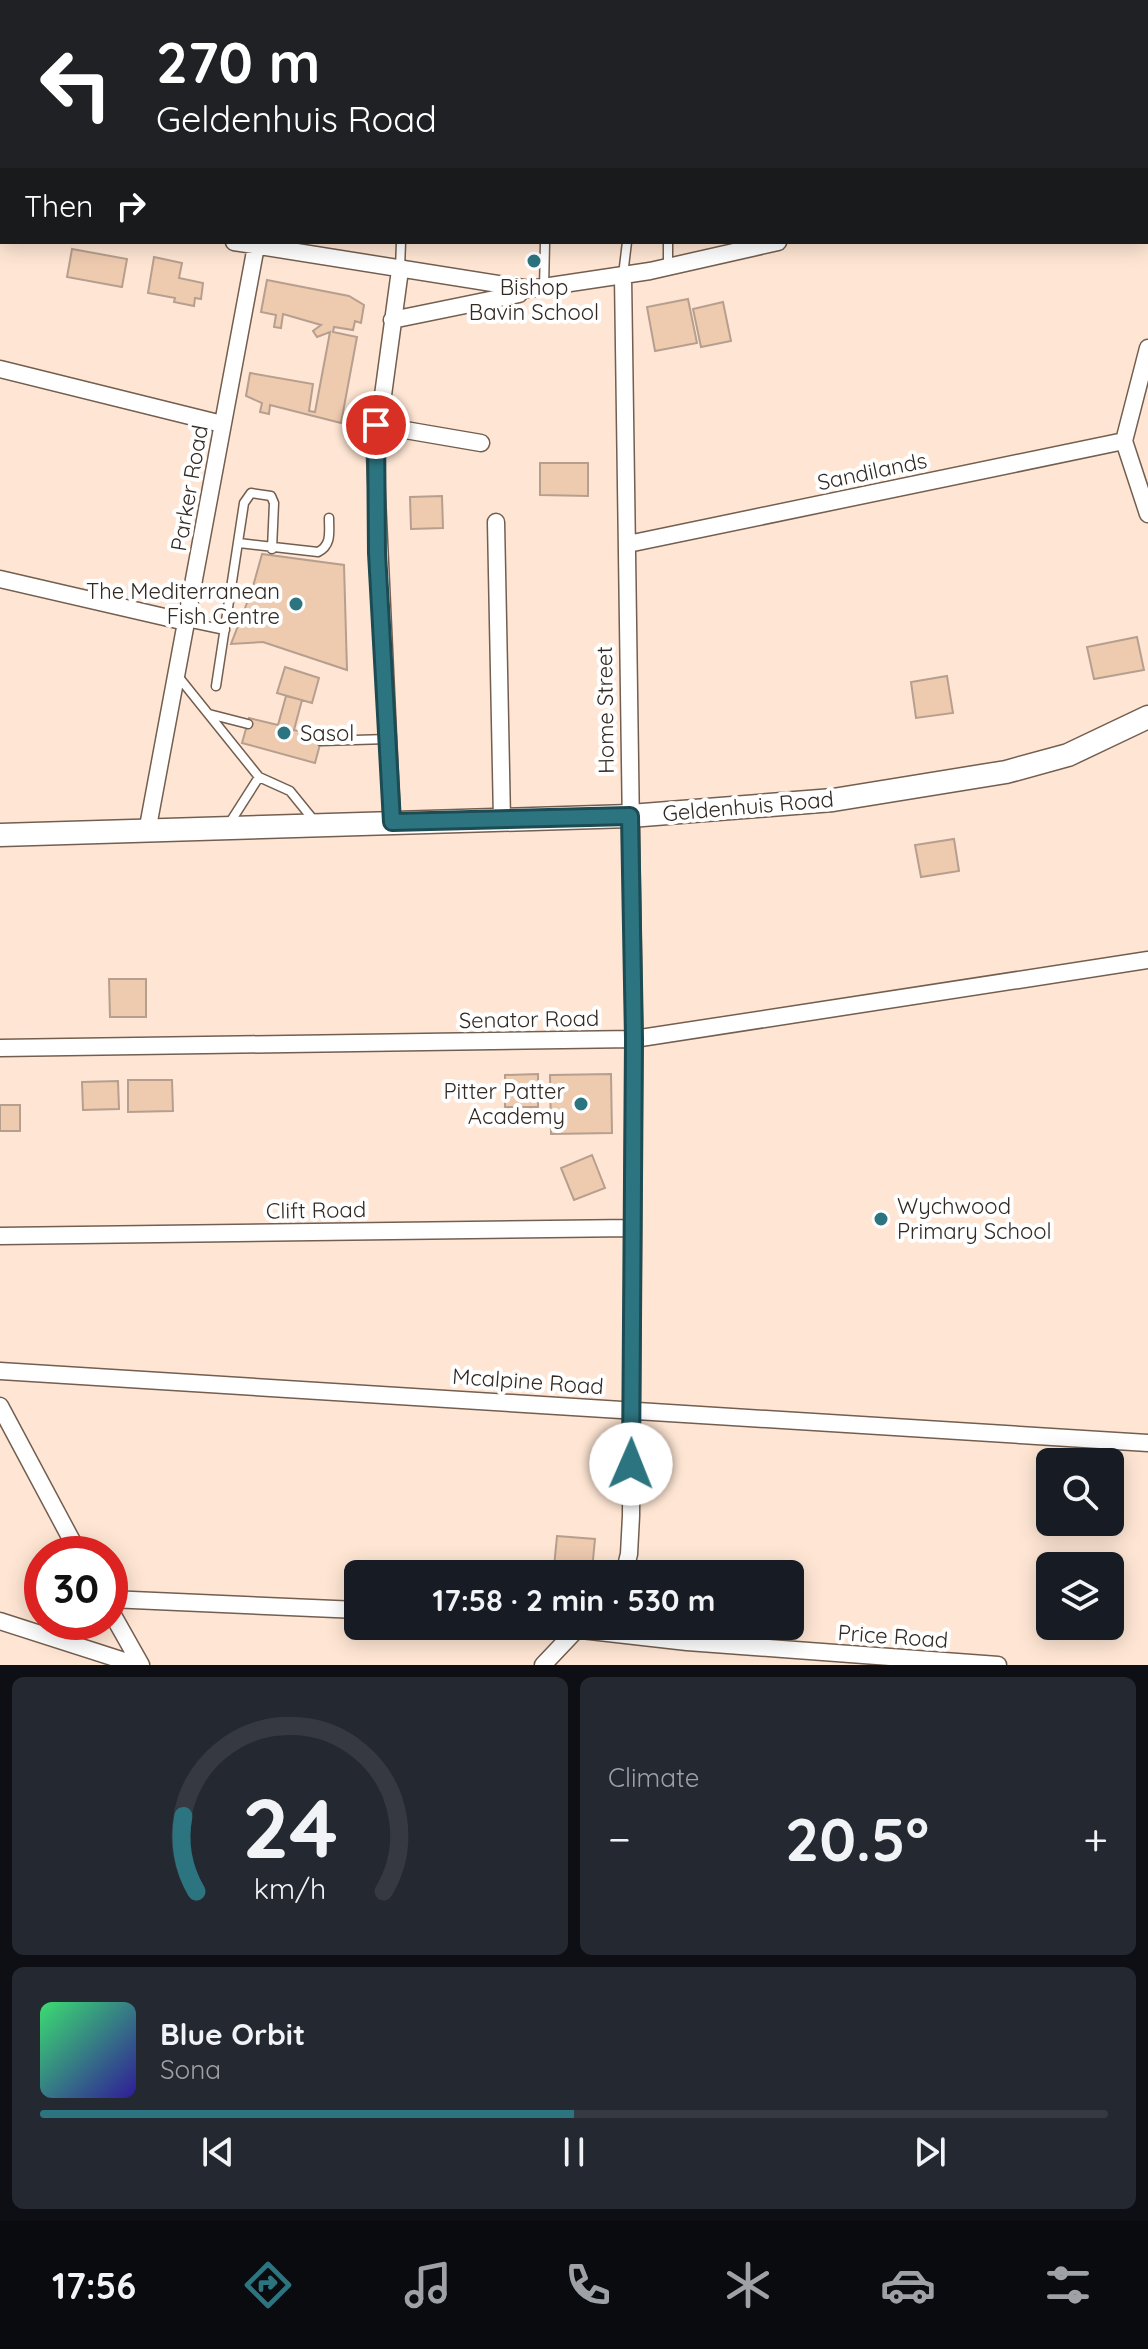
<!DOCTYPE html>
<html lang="en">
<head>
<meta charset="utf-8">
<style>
	:root { --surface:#171b24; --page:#242831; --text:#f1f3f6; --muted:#9ea1a6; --line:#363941; --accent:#2c747f }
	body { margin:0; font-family:Quicksand,sans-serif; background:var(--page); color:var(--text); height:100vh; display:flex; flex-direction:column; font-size:30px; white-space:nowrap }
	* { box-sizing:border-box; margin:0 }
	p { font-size:26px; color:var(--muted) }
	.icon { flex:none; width:44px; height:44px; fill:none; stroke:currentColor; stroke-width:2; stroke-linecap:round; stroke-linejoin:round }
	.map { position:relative; height:1665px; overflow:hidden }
	.drawer { display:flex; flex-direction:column; gap:12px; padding:12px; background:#0d0f14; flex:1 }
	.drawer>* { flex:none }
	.top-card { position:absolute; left:0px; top:0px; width:1148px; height:244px; box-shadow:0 4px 20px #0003; background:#202124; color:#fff; overflow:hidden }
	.buttons { position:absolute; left:1036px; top:1448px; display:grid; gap:16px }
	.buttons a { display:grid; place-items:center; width:88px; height:88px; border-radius:12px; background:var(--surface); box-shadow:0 4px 20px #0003; font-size:40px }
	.speed { position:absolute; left:24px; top:1536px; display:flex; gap:16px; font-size:40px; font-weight:700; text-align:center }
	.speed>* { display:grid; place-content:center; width:104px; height:104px; border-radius:50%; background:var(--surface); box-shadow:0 4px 20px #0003; line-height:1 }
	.speed .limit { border:12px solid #d22; background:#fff; color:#111 }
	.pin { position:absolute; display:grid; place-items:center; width:68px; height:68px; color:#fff; margin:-34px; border:4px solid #fff; border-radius:50%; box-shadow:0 2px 8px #0007 }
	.me { position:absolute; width:88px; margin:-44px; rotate:1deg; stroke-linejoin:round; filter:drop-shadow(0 0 6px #0008) }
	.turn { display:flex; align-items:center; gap:28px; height:168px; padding:0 24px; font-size:36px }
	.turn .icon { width:104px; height:104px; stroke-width:2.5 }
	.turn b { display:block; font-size:56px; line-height:68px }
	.then { display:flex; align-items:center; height:76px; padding:0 24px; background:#0003; gap:16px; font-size:30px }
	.big { font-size:60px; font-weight:700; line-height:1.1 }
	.drawer .tile { flex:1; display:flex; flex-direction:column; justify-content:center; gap:12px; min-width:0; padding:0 28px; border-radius:12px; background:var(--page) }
	.drawer .dial { align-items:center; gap:0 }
	.dial svg { height:208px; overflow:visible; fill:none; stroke:var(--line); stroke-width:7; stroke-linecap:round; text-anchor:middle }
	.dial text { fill:var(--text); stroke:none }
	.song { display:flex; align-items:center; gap:24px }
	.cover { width:96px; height:96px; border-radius:12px; background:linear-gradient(135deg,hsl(140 70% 55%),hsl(250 70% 35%)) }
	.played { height:8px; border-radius:4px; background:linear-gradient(90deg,var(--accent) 50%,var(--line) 50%) }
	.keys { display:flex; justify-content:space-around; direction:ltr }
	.heat { display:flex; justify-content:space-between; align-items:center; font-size:44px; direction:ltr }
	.drawer .tiles { flex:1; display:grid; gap:12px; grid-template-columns:1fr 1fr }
	.tile:last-child { grid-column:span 2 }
	.trip { position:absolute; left:344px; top:1560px; width:460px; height:80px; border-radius:12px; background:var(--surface); box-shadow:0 4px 20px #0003; font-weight:700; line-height:80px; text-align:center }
	.tab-bar { display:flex; height:128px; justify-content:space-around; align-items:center; background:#090b0e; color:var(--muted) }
	.tab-bar .icon { width:56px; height:56px }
	.tab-bar .on { color:var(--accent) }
	.tab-bar b { font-size:36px; color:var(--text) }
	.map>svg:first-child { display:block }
</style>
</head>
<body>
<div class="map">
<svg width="1148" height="1665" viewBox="0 0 1148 1665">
	<rect width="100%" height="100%" fill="#ffe6d4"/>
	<path fill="#eecaaf" stroke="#b69f8e" stroke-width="2" d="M72,249l55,10 -5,28 -55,-10z
		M154,257l28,6 -3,15 24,5 -2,16 -6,-1 -1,8 -20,-4 1,-4 -27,-5z
		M267,280l82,16 15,9 -3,18 -6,-2 -2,9 -19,-3 -1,5 24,5 -16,86 -71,-18 -1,9 -9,-2 2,-9 -16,-7 4,-23 63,11 -4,27 6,1 15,-80 -13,5 -4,-6 8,-6 -38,-11 -2,14 -7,-1 2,-12 -15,-3z
		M688,299l9,44 -42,8 -8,-44z
		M723,302l8,39 -30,6 -8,-38z
		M540,463h48v33l-48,-1z
		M442,496l1,32 -32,1 -1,-32z
		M262,554l82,11 3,105 -84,-28 -32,2 21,-54z
		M1137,637l7,33 -50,9 -7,-32z
		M285,667l34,11 -7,25 -35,-10z
		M947,676l6,37 -37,5 -5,-36z
		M286,696l16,4 -8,30 28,7 -7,26 -73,-20 7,-25 29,7z
		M954,839l5,32 -38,6 -6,-32z
		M109,979h37v38h-36z
		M538,1074v33h-33v-32z
		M611,1074l1,59 -61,1 -1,-59z
		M128,1080h44l1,31 -45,1z
		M118,1081l1,28 -36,1 -1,-28z
		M0,1105h20v26h-20z
		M592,1155l13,33 -31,12 -13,-32z
		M557,1536l38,3 -3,31 -38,-3z"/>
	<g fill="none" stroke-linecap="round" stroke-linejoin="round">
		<g stroke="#735e4f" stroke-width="11">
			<path id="service" d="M1141,0l1,2
				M523,2v-2
				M668,2v-2
				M1146,22l2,9
				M1146,42h2
				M1146,122l2,-1
				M668,267v-25
				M400,269l1,-27
				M623,275l4,-33
				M544,289l1,-47
				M239,543l79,9c14,-7 11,-20 11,-34
				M187,622l38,8
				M177,675l82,102 31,14 26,32
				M216,686l28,-183 7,-10 20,3 3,7 -2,46
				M209,714l39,10
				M321,741l67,-2
				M229,824l30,-47"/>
		</g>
		<g stroke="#735e4f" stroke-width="19">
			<path id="minor" d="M1146,161h2
				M0,196h2
				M234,242l296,47 120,-18 128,-29
				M623,276l11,763 -3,477 -2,38 -5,20
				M392,320l127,-26
				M1148,348l-24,93 24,73
				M0,369l222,55
				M376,425l105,18
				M496,522l6,298
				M628,544l496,-103
				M0,579l186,43
				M392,822l-17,-368 25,-184
				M147,832l109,-586
				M0,1048l634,-9 514,-79
				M0,1236l632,-8
				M0,1371l1148,72
				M0,1406l79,148
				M110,1599l248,11
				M110,1610l31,55
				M0,1621l137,44
				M546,1626l141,16 311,23
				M543,1665l37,-39"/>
		</g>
		<g stroke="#735e4f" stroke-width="25">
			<path id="secondary" d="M0,835l630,-19 203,-16 173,-28 62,-17 80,-38"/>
		</g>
		<use href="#service" stroke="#fff" stroke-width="8"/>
		<use href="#minor" stroke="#fff" stroke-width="16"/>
		<use href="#secondary" stroke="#fff" stroke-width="22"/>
	</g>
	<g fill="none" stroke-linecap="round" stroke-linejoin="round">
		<g stroke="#1d4b53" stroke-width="20">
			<path id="route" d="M376,425l1,128 15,269 238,-6 4,223 -3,425"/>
		</g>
		<use href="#route" stroke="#2c747f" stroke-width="14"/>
	</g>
	<g fill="#2c747f" stroke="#fff" stroke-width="3">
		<circle cx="534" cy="261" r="8"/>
		<circle cx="296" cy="604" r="8"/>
		<circle cx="284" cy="733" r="8"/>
		<circle cx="581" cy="1104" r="8"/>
		<circle cx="881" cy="1219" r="8"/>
	</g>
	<g text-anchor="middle" stroke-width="8" stroke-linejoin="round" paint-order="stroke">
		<g font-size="22" fill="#322922" stroke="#fff" text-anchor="end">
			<text x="534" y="295" text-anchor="middle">Bishop<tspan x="534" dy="25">Bavin School</tspan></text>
			<text x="280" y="599">The Mediterranean<tspan x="280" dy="25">Fish Centre</tspan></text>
			<text x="300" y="741" text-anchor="start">Sasol</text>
			<text x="565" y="1099">Pitter Patter<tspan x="565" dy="25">Academy</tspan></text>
			<text x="897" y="1214" text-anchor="start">Wychwood<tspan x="897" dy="25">Primary School</tspan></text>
		</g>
		<g font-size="22" fill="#322922" stroke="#fff">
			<text transform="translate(872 471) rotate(-12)" y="8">Sandilands</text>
			<text transform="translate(189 488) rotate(-80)" y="8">Parker Road</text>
			<text transform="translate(605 710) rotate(-91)" y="8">Home Street</text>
			<text transform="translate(748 806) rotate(-5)" y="8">Geldenhuis Road</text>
			<text transform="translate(529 1019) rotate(-1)" y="8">Senator Road</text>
			<text transform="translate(316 1210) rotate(-1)" y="8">Clift Road</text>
			<text transform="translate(528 1381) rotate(4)" y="8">Mcalpine Road</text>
			<text transform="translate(893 1636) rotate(4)" y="8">Price Road</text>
		</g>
	</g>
</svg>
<div class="buttons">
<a><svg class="icon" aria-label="search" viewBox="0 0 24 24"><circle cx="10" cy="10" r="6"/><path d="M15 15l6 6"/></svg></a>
<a><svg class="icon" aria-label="layers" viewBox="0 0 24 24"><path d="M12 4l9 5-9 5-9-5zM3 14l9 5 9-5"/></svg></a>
</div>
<div class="speed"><div class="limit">30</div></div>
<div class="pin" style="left:376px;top:425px;background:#d93025"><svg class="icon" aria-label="arrive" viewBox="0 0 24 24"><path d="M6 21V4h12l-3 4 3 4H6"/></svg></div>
<svg class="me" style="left:631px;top:1464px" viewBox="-20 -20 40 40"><circle r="19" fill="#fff"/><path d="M0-13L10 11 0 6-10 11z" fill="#2c747f"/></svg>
<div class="trip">17:58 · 2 min · 530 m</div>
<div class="top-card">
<div class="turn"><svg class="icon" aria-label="left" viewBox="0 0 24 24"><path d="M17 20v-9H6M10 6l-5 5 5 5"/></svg><div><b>270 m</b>Geldenhuis Road</div></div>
<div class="then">Then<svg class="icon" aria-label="right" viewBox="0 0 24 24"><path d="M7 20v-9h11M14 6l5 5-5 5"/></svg></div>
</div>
</div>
<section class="drawer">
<div class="tiles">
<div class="tile dial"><svg viewBox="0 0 100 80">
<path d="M14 69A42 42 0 1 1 86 69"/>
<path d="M14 69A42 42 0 0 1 9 40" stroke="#2c747f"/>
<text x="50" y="56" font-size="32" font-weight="700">24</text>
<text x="50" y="72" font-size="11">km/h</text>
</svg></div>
<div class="tile"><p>Climate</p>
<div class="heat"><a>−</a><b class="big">20.5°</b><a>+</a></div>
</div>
<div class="tile">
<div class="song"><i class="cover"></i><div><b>Blue Orbit</b><p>Sona</p></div></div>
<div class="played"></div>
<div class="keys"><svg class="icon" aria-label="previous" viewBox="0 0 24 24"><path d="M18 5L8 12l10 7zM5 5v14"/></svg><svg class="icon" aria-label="pause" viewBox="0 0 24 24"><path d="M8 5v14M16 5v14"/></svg><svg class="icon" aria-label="next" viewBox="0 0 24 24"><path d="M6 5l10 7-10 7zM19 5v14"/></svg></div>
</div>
</div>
</section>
<nav class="tab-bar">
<b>17:56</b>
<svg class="icon on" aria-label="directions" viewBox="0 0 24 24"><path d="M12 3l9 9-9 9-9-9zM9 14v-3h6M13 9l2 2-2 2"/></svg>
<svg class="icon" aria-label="music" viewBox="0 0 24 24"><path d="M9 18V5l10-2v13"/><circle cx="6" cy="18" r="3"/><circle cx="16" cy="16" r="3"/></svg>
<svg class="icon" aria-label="phone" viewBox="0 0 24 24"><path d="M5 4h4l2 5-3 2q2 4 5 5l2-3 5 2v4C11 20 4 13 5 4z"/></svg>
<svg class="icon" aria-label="climate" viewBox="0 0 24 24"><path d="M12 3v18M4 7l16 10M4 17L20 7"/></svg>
<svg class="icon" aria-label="car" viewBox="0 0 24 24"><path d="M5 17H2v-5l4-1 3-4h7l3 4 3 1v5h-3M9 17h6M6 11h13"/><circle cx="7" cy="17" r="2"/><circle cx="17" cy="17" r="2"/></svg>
<svg class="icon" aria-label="filters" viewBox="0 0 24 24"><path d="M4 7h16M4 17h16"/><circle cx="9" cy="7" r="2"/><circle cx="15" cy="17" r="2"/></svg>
</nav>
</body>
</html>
